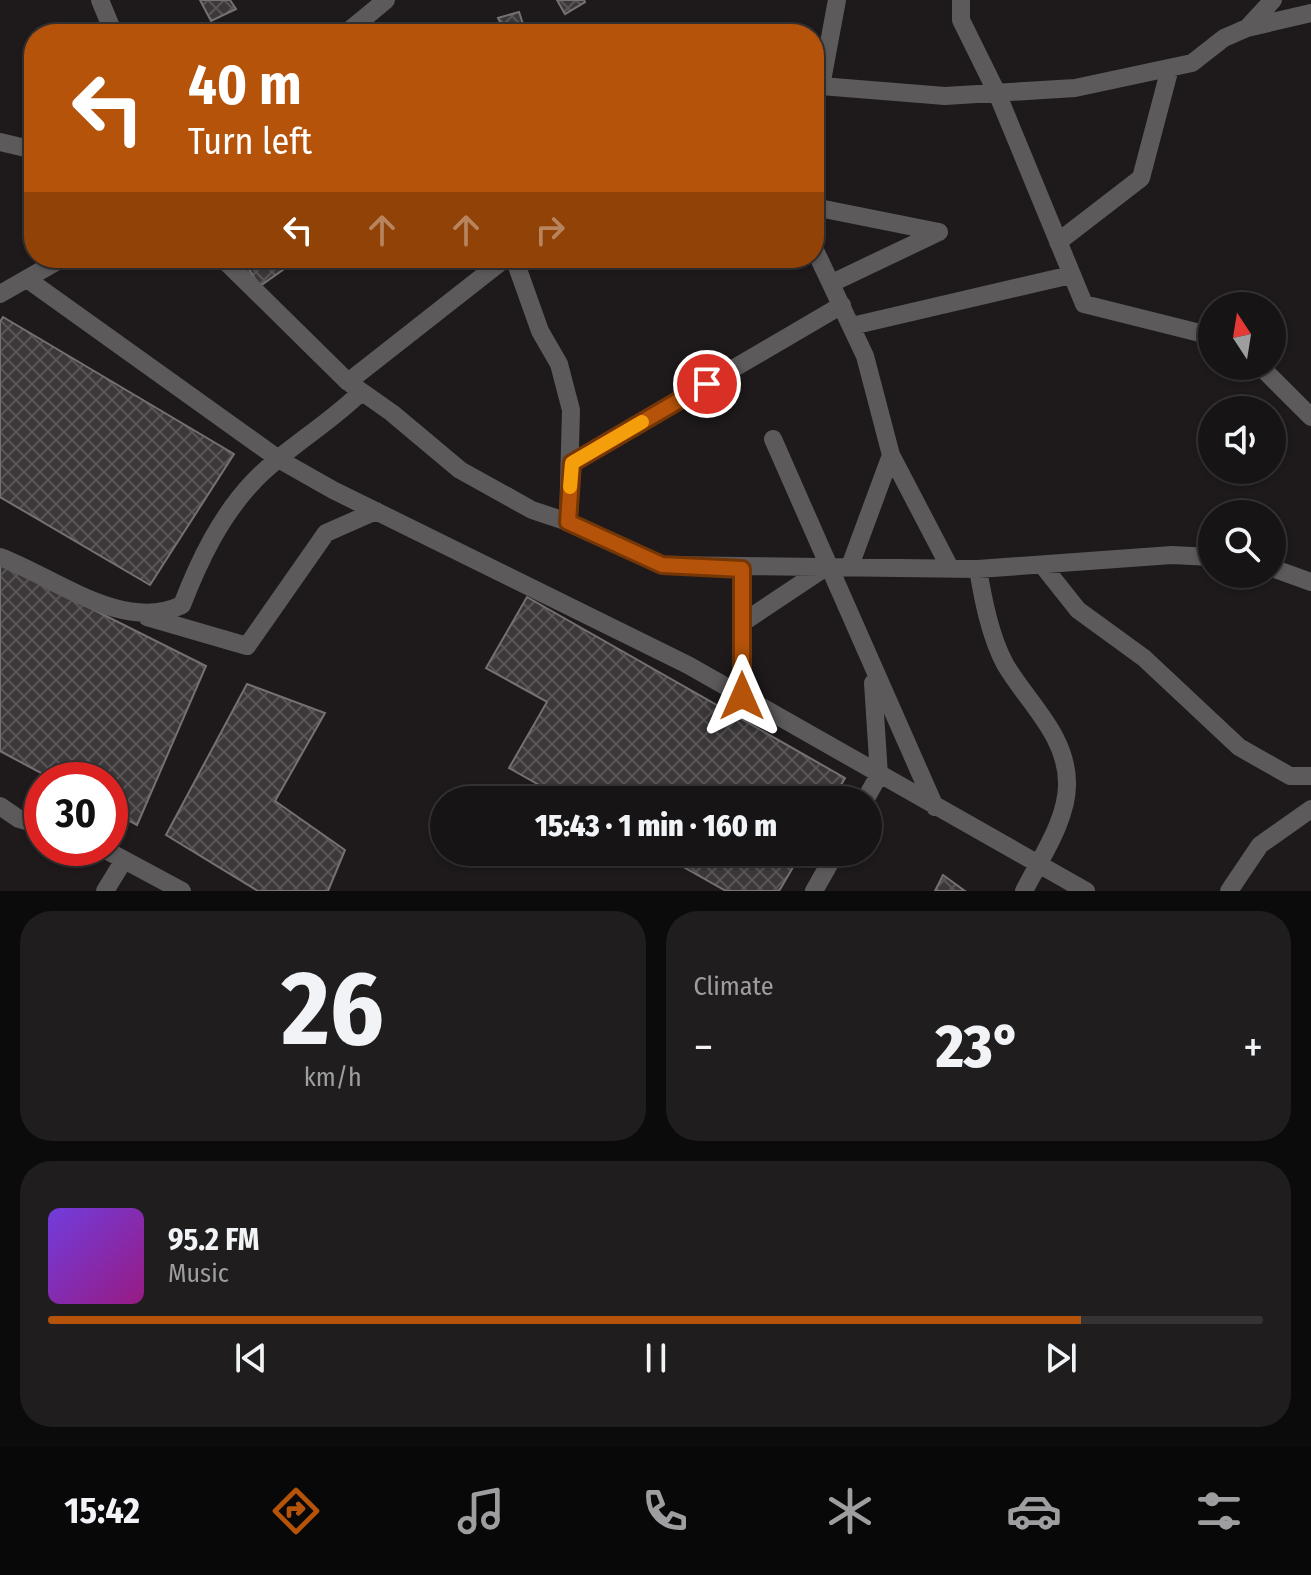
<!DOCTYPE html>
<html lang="en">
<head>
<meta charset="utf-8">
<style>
	:root { --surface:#161415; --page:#1f1d1e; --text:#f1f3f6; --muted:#9e9ea0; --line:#353334; --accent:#b45309 }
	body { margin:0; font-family:"Fira Sans Condensed",sans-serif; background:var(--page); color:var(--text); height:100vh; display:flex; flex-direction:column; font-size:30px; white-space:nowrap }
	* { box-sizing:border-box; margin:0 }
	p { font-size:26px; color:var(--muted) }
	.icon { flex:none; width:44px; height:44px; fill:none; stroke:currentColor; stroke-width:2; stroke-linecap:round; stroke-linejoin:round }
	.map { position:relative; height:891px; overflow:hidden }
	.sheet { display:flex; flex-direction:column; gap:20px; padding:20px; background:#0c0b0c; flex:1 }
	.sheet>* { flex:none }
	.banner { position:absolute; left:24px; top:24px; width:800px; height:244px; border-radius:32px; box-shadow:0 2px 6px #0004,0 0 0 2px var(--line); background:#b45309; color:#fff; overflow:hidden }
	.needle { width:52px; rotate:348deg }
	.tools { position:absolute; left:1198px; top:292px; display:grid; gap:16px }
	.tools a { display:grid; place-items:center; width:88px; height:88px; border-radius:50%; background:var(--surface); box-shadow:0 2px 6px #0004,0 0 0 2px var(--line); font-size:40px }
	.speed { position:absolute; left:24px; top:762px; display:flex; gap:16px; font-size:40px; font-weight:700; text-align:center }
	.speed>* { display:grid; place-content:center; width:104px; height:104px; border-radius:50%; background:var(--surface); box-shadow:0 2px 6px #0004,0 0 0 2px var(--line); line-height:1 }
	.speed .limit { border:12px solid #d22; background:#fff; color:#111 }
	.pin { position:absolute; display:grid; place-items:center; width:68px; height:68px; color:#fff; margin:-34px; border:4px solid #fff; border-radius:50%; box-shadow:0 2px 8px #0007 }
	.me { position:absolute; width:88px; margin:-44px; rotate:0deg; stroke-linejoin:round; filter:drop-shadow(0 0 6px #0008) }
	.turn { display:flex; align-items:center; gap:28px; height:168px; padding:0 32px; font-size:36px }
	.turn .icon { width:104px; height:104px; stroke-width:2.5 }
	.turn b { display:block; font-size:56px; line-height:68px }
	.lanes { display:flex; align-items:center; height:76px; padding:0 32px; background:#0003; justify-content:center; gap:40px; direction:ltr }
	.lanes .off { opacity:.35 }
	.big { font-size:60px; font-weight:800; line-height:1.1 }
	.sheet .widget { flex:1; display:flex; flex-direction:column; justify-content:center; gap:12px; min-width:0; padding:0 28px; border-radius:32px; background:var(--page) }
	.sheet .dial { align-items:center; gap:0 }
	.dial b { font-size:104px; line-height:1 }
	.song { display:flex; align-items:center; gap:24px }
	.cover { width:96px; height:96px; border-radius:12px; background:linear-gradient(135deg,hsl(260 70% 55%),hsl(310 70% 35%)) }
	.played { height:8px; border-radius:4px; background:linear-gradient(90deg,var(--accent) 85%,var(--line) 85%) }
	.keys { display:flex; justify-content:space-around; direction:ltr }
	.heat { display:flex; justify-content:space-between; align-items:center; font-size:44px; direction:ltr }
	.sheet .tiles { flex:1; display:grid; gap:20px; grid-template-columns:1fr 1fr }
	.widget:last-child { grid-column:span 2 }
	.trip { position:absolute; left:430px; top:786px; width:452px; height:80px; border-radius:40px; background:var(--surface); box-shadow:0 2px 6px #0004,0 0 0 2px var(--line); font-weight:800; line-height:80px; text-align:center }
	.tab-bar { display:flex; height:128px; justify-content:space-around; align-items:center; background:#090808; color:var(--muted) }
	.tab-bar .icon { width:56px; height:56px }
	.tab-bar .on { color:var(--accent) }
	.tab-bar b { font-size:36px; color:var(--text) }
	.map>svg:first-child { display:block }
</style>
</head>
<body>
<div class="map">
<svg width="1311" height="891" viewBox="0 0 1311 891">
	<defs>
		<pattern id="building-cross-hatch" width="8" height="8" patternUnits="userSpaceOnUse" patternTransform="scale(2)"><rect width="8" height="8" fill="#3c383a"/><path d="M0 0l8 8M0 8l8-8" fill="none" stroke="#595557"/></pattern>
	</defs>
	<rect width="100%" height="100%" fill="#1e1a1c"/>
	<path fill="url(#building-cross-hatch)" stroke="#757073" stroke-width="2" d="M200,0h30l6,9 -25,12z
		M557,0h27l1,2 -20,12z
		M519,12l5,15 -18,7 -8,-16z
		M241,258h32l11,11 -24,17z
		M3,317l231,137 -84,131 -150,-88v-175z
		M0,563l206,103 -69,159 -27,-15v-30h-56l-54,-29z
		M527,597l318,181 -13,22h-266l-57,-32 38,-66 -61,-34z
		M247,684l78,29 -50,88 70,49 -17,41h-70l-92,-56z
		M657,852h145l-23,39h-53z
		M943,875l22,16h-30z"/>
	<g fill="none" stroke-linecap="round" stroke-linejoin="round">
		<path stroke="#5c5a5b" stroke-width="18" d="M100,0l14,34
			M961,0v20l36,73 87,211 128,32
			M1247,28l26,-28
			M345,34l41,-34
			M821,86l124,10 130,-8 117,-25 32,-25 23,-10 64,-15
			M814,89l7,-3 16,-86
			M0,142l34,8
			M814,207l125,25
			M1058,242l83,-64 29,-110
			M814,248l51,108 26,99 59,113
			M222,258l126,124 44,31 68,57 72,40 36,12 94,43 316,4 194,-14 40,2
			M514,258l26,73 19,33 12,46 -3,112
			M27,279l253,181 53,30 355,175 398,226
			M832,283l107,-51
			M0,294l63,-36
			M852,326l219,-51
			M1260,366l51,51
			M348,382l158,-124
			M773,439l162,368
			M572,463l270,-158
			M0,557c56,21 123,76 182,48 17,-44 38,-88 71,-123 32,-34 75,-57 108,-90
			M850,566l41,-111
			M1043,566l35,44 66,48 95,89 51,29h21
			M1272,568l39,14
			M978,569c5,30 12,67 27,95 22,38 62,71 62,119 1,36 -27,76 -43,108
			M147,617l100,29 79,-113 50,-22
			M742,623l84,-56
			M742,696v-127
			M865,800l14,-25 -6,-92
			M0,806l19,13 23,7
			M102,848l80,43
			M105,891l19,-31
			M814,891l22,-39
			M1229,891l31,-46 51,-36"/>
	</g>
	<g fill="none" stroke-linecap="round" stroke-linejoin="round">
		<g stroke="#753606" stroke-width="20">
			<path id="route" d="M707,384l-135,79 -4,59 94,43 80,4v127"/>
		</g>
		<use href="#route" stroke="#b45309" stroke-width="14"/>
		<path stroke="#f59e0b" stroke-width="14" d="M570,487l2,-24 70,-41"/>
	</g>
</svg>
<div class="tools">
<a><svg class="needle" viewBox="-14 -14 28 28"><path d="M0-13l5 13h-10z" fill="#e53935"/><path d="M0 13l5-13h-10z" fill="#9e9ea0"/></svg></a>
<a><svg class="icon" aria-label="sound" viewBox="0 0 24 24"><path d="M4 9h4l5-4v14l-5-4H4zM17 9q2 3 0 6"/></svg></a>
<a><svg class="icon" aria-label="search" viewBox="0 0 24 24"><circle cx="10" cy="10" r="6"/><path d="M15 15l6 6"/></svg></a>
</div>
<div class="speed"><div class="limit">30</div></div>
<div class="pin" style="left:707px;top:384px;background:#d93025"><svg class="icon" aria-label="arrive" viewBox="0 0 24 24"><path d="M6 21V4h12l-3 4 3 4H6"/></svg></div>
<svg class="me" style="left:742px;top:696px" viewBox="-20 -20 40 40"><path d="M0-17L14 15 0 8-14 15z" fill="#b45309" stroke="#fff" stroke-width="4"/></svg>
<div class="trip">15:43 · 1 min · 160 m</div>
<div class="banner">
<div class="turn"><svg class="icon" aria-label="left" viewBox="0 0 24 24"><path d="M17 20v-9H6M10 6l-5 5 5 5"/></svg><div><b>40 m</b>Turn left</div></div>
<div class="lanes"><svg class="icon" aria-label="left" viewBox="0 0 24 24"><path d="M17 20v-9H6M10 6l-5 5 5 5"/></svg><svg class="icon off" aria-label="ahead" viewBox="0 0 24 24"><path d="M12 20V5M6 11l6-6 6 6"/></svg><svg class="icon off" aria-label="ahead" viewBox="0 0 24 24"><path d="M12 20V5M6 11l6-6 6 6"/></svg><svg class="icon off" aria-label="right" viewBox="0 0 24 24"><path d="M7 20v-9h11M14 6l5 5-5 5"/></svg></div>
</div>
</div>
<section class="sheet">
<div class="tiles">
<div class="widget dial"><b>26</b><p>km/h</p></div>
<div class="widget"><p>Climate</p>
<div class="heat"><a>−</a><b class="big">23°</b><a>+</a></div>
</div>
<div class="widget">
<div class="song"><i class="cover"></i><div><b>95.2 FM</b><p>Music</p></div></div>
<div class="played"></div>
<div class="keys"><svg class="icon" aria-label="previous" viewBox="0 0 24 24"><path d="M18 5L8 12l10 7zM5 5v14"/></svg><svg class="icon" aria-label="pause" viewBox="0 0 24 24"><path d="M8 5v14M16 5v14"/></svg><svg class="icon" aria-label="next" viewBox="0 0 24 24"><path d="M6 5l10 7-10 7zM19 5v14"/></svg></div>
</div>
</div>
</section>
<nav class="tab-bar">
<b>15:42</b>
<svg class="icon on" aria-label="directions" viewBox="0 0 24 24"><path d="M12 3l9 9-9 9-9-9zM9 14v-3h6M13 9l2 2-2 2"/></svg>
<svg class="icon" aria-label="music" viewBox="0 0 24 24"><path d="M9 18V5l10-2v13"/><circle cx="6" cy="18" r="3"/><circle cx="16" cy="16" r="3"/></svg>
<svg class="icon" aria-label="phone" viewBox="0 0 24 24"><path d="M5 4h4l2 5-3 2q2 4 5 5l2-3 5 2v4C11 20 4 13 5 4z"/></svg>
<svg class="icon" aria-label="climate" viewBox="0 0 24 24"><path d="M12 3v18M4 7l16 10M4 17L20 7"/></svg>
<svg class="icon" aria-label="car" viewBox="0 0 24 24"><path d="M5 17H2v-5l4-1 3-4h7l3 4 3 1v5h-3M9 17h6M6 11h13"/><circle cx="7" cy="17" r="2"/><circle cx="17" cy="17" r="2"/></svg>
<svg class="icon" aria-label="filters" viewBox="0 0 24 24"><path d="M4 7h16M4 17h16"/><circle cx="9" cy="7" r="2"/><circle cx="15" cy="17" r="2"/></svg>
</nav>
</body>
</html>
